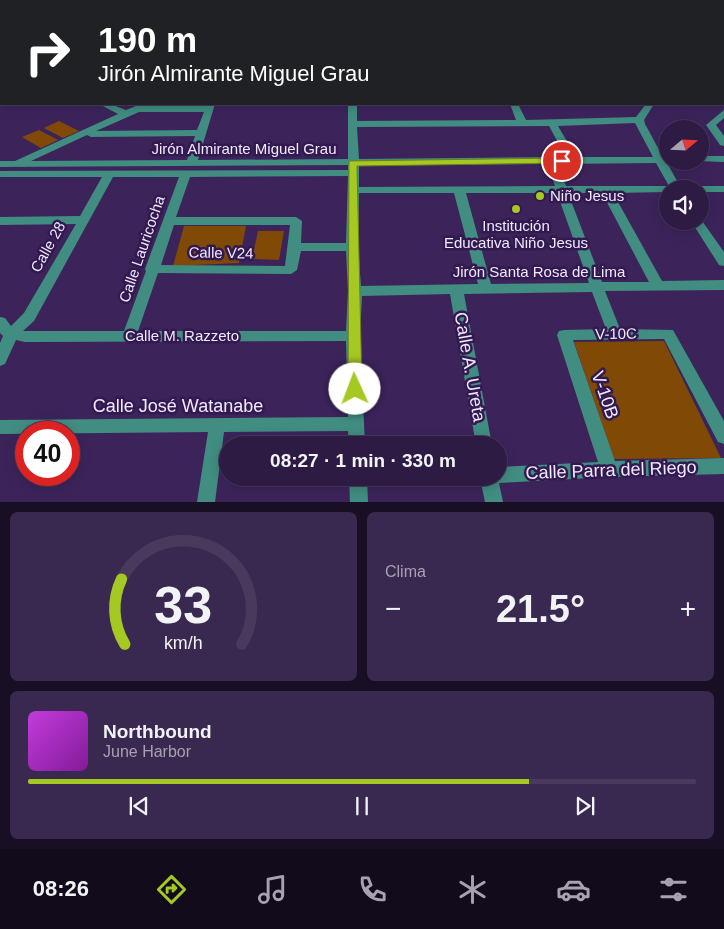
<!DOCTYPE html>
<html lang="es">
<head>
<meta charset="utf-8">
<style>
	:root { --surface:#2d1b44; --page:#39284f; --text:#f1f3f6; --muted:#a7a1b2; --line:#48395d; --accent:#a6c822 }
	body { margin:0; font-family:Arial,sans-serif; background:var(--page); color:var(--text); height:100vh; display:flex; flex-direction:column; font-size:19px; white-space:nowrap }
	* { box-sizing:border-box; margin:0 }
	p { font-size:16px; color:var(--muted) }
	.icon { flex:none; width:28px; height:28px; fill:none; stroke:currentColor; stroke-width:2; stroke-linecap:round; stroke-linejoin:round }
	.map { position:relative; height:502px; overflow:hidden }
	.side { display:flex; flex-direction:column; gap:10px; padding:10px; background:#190f25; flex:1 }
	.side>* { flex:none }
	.banner { position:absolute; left:0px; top:0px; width:725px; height:105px; box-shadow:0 2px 12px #0003,0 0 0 1px var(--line); background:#202124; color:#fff; overflow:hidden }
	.needle { width:32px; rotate:71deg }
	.buttons { position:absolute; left:659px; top:120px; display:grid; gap:10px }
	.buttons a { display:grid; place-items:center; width:50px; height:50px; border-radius:50%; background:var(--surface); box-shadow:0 2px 12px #0003,0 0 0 1px var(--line); font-size:25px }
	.speed { position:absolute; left:15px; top:421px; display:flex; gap:10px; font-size:25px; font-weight:700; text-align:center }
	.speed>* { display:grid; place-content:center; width:65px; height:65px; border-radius:50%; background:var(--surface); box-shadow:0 2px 12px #0003,0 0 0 1px var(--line); line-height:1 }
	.speed .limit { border:8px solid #d22; background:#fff; color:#111 }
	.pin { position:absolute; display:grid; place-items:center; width:42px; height:42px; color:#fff; margin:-21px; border:2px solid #fff; border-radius:50%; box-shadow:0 1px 5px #0007 }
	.me { position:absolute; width:55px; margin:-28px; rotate:358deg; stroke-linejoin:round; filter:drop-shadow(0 0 4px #0008) }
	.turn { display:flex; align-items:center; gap:18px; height:105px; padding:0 15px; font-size:22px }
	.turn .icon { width:65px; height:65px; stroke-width:2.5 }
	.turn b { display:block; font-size:35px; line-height:42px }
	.big { font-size:38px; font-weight:800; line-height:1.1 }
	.side .tile { flex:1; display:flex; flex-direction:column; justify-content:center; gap:8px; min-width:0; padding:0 18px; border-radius:8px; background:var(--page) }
	.side .dial { align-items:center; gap:0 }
	.dial svg { height:130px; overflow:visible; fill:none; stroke:var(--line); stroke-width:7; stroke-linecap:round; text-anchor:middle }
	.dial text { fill:var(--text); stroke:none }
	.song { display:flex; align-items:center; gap:15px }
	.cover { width:60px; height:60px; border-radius:8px; background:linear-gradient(135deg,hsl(290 70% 55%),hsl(290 70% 35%)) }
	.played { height:5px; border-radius:2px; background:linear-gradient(90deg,var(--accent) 75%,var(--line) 75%) }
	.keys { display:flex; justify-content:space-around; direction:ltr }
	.heat { display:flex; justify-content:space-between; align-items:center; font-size:28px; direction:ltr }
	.side .tiles { flex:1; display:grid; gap:10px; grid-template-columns:1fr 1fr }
	.tile:last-child { grid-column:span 2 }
	.trip { position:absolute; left:219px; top:436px; width:288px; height:50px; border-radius:25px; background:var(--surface); box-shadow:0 2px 12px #0003,0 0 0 1px var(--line); font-weight:800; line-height:50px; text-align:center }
	.tabs { display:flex; height:80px; justify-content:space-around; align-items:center; background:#120b1b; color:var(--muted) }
	.tabs .icon { width:35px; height:35px }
	.tabs .selected { color:var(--accent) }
	.tabs b { font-size:22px; color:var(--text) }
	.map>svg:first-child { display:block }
</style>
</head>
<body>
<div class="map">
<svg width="724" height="502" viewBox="0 0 724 502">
	<rect width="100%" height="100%" fill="#3c245b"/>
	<path fill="#814906" d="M59,121l20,10 -16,7 -19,-10z
		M39,130l19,10 -17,8 -19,-11z
		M184,226h62l-7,37 -66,3z
		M258,231h26l-5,29 -27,-1z
		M664,341l57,117 -107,1 -40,-117z"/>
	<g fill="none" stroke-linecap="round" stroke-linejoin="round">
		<path fill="#418d81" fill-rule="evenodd" d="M319,0h6v1h-6z
			M341,0h6v1h-6z
			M655,0h13v1h-13z
			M0,4h1v4h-1z
			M0,34h1v4h-1z
			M0,59h1v5h-1z
			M1,87v6l-1,1v-6z
			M99,104h11l16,6 15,-6h11l-1,2h55l1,-2h8l-17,56 150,-1v-55h9v17l159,-1 -6,-16h8l8,16 110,-3 10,-13h8l-10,16 1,4 18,33h5v4h4l-5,2 13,23h44v6h-24v-3h-32v3l-55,1 49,88 62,-1v10l-119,1 15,38 53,1 51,91v23l-6,-2 -54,-103 -91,1 42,121 109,-3v16l-115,3 -110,6 4,19h-18l-5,-24h18v-11l100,-5 -41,-127 2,-4 5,-1 42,-1 -14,-37 -128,2 28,151h-16l-26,-151 -88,2 -2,40 5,109h-16l-1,-14 -124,1 -9,70h-18l11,-70 -208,2v-14l348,-3 -2,-76 -321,1 -9,-2 -11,24 -5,2v-23l3,-7 -3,-3v-16l5,1 6,8 13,-13 52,-89 -76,1v-8l80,-1 22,-39h-102v-6l348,-1v-5l-348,2v-6h15l103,-47zM139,112h65l-7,18 -101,1zM635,123l18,34h-77l-18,-31zM549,126l17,31 -207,2 -2,-32zM87,135l4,2 104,-1 -8,24 -156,1zM656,163l13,23h-103l-9,-22zM547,164l8,22 -196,1v-22zM348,176l-2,67h-45l1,-22 -6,-4h-120l14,-40zM113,177h66l-34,92 1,2 -22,60h-101l11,-10zM359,193h95l24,91 -117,2 -3,-39zM466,193h91l32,90 -98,1zM568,193h34l47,89h-47zM174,225h116l-5,41 -124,-1zM301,251h45l2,40 -2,40h-208l20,-58 133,1 6,-4z
			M724,110v8l-8,7 8,11v10l-4,-1 -14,-20z
			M700,156h24v6l-28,-1h4z
			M700,218l24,34v14l-5,-1 -28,-44h9z
			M349,478h18l1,24h-18z"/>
	</g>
	<path fill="#a6c822" stroke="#6c8216" d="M562,158l5,3 -2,2 -208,3 5,223 -2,4 -5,1 -5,-1 -2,-4 1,-228z"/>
	<g fill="#a6c822" stroke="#32194f" stroke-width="2">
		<circle cx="540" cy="196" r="5"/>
		<circle cx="516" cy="209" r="5"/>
	</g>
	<g text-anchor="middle" stroke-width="5" stroke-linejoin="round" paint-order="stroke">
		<g font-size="15" fill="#f0e9fe" stroke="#32194f">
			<text x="244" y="154">Jirón Almirante Miguel Grau</text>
			<text transform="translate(48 247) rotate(-61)" y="5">Calle 28</text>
			<text transform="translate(142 249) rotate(-71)" y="5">Calle Lauricocha</text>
			<text transform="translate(221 253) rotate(1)" y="5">Calle V24</text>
			<text x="539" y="277">Jirón Santa Rosa de Lima</text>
			<text transform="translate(616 334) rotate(-1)" y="5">V-10C</text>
			<text x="182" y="341">Calle M. Razzeto</text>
		</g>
		<g font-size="15" fill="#f0e9fe" stroke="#32194f" text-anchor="start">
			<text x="550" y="201">Niño Jesus</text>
			<text x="516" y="231" text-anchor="middle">Institución<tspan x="516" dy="17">Educativa Niño Jesus</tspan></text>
		</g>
		<g font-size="18" fill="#f0e9fe" stroke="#32194f">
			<text transform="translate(470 367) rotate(80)" y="6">Calle A. Ureta</text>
			<text transform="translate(605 395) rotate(71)" y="6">V-10B</text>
			<text x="178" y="412">Calle José Watanabe</text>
			<text transform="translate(611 470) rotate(-2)" y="6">Calle Parra del Riego</text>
		</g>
	</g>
</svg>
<div class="buttons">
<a><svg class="needle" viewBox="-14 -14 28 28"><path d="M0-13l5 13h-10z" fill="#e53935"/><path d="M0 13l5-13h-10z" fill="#a7a1b2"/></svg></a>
<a><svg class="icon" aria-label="sound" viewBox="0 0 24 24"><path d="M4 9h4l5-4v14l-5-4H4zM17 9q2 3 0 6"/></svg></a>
</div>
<div class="speed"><div class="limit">40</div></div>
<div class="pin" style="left:562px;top:161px;background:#d93025"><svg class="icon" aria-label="arrive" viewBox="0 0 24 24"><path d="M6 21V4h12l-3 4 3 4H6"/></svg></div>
<svg class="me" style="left:355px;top:389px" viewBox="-20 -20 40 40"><circle r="19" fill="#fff"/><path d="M0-13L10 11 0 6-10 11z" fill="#a6c822"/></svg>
<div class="trip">08:27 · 1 min · 330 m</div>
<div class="banner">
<div class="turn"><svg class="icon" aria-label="right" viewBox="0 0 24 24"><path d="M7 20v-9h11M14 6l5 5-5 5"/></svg><div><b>190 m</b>Jirón Almirante Miguel Grau</div></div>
</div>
</div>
<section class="side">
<div class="tiles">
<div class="tile dial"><svg viewBox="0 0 100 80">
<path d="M14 69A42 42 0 1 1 86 69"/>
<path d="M14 69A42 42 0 0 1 12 29" stroke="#a6c822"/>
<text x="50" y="56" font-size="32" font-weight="700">33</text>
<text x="50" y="72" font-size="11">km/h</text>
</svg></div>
<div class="tile"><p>Clima</p>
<div class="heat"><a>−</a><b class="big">21.5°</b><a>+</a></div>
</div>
<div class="tile">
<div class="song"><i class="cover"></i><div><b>Northbound</b><p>June Harbor</p></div></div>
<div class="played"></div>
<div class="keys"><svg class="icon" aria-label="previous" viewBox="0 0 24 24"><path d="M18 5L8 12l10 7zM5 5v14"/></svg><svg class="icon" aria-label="pause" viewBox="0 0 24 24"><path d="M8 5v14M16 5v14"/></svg><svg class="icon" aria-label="next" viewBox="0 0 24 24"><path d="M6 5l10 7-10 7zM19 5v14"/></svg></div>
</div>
</div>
</section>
<nav class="tabs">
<b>08:26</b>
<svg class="icon selected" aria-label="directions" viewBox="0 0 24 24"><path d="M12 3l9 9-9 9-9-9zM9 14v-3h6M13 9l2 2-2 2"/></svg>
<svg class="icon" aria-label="music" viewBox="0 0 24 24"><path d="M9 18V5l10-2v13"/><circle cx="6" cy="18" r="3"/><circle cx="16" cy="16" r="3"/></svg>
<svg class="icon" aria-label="phone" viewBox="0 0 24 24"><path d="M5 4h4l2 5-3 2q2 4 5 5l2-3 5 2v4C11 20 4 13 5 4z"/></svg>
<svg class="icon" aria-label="climate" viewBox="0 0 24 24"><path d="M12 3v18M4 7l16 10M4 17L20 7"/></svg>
<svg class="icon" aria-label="car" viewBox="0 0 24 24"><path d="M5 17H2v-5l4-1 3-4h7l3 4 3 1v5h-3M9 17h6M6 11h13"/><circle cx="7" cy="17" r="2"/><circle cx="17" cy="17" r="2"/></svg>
<svg class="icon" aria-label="filters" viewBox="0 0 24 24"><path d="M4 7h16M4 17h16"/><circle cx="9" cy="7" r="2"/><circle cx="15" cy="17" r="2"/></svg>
</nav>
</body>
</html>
